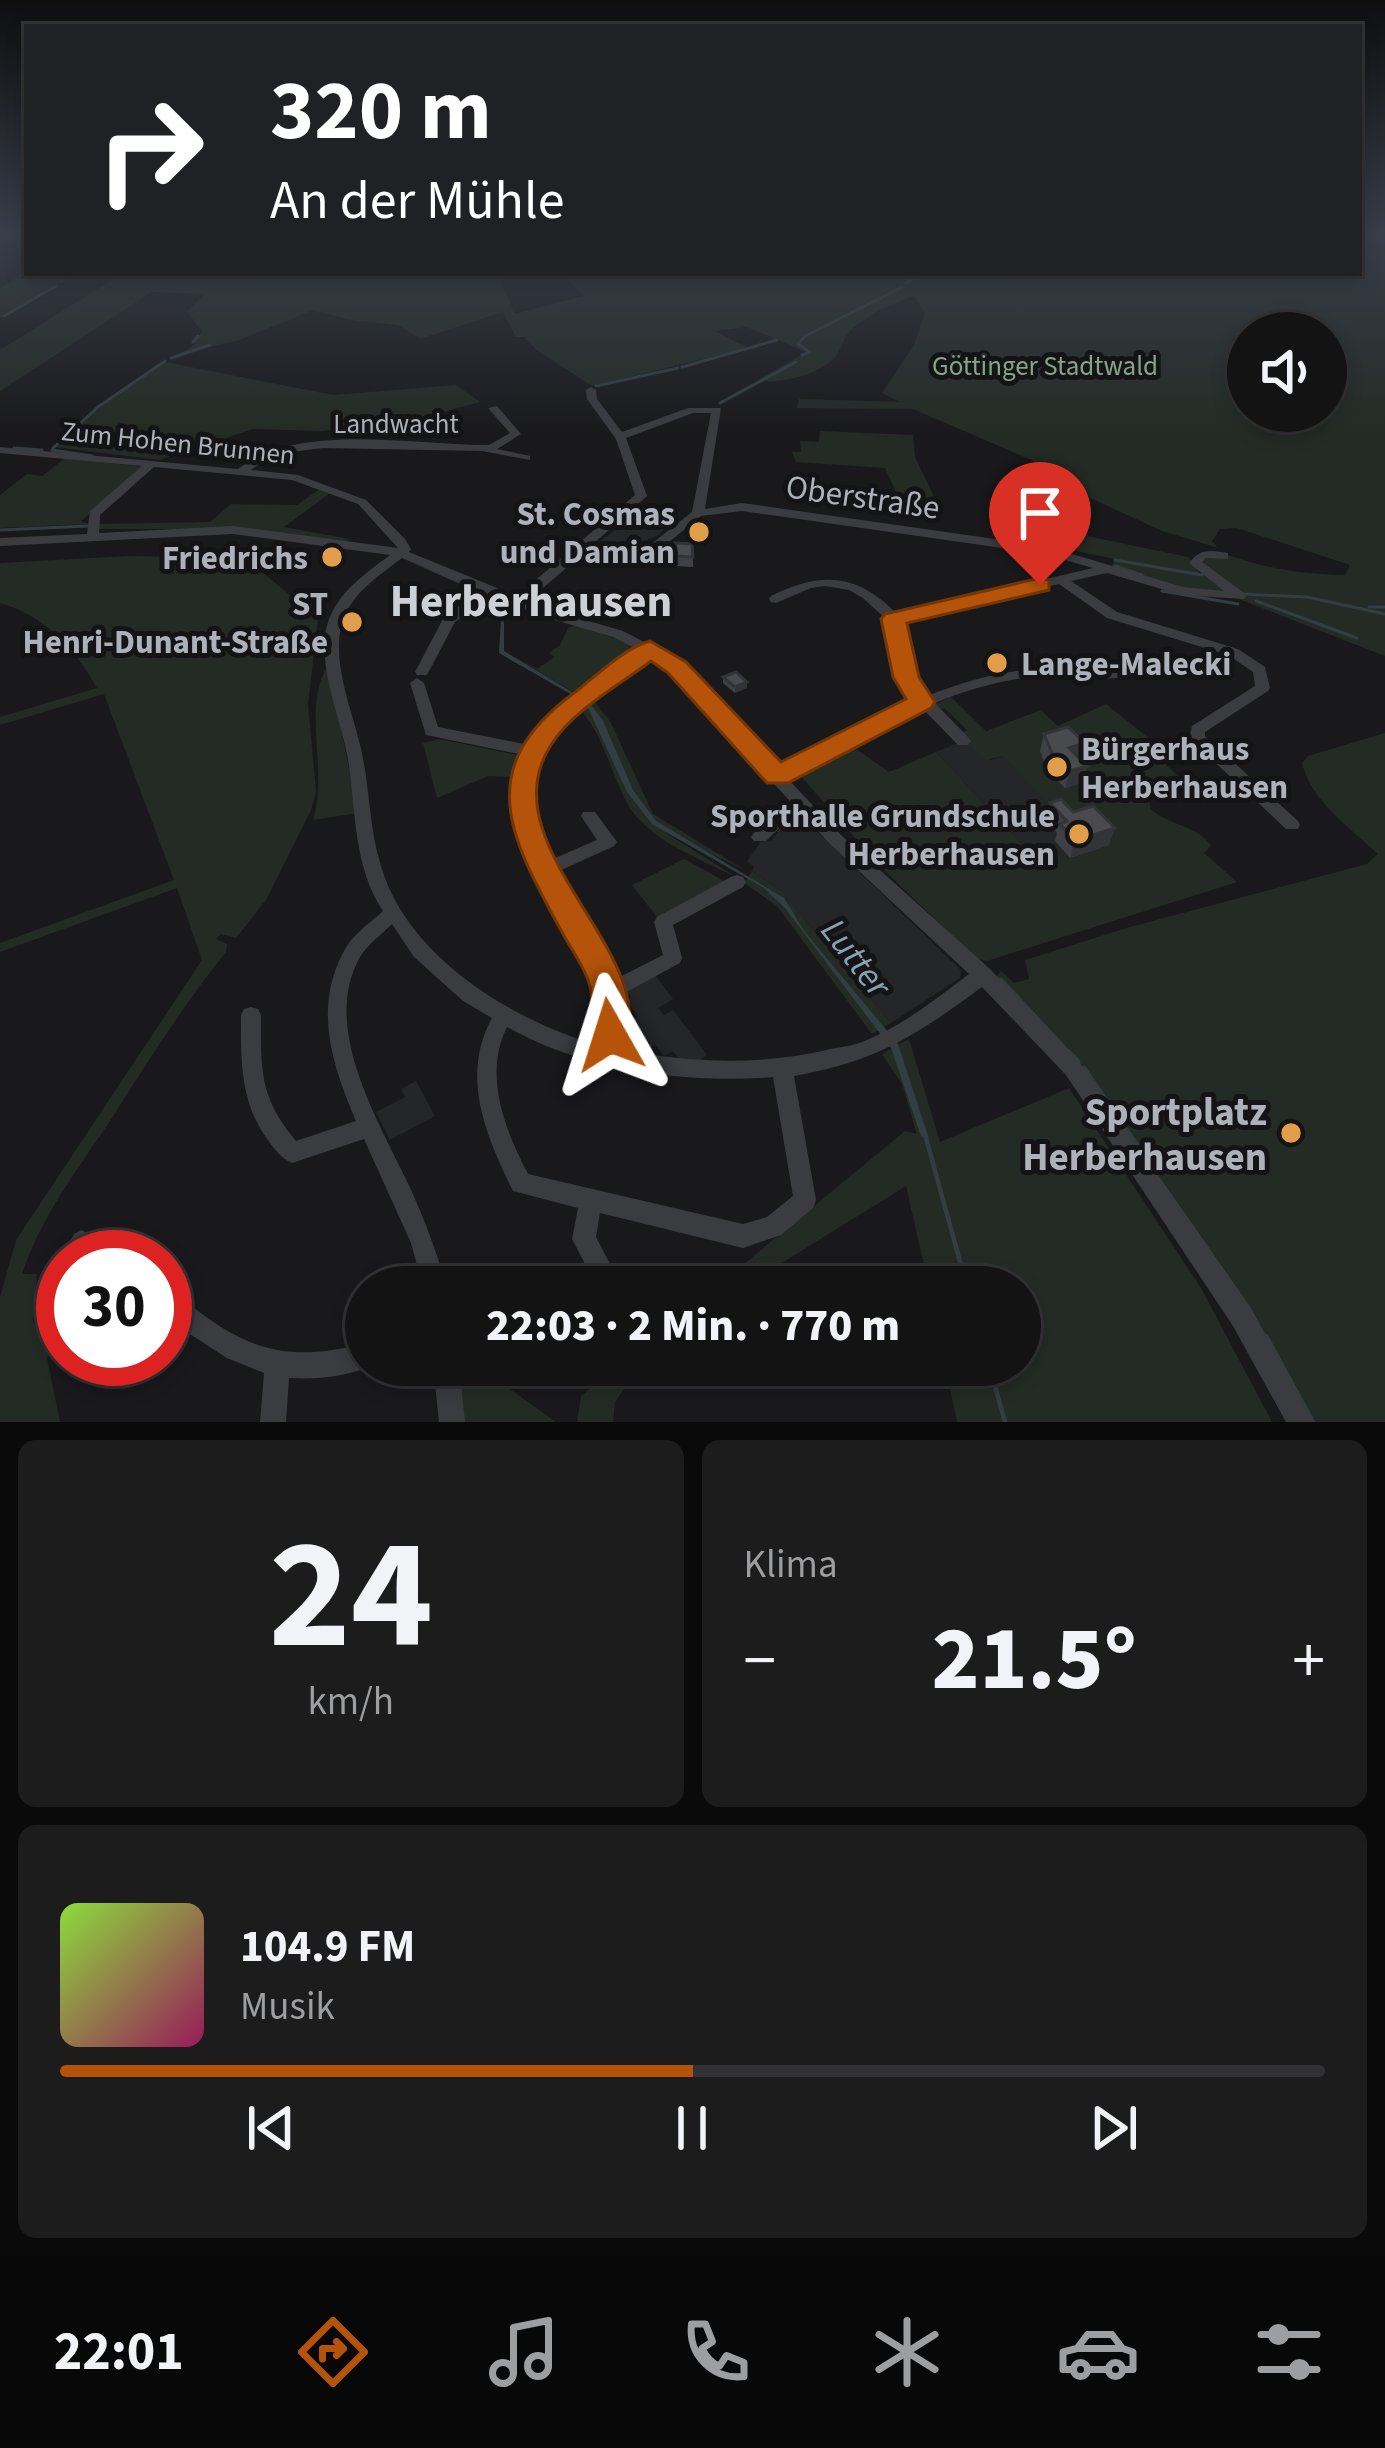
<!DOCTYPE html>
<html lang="de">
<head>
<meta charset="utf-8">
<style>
	:root { --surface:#131314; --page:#1c1c1d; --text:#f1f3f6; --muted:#9d9ea0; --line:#323234; --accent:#b45309 }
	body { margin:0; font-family:"Source Sans 3",sans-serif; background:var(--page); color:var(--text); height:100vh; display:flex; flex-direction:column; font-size:45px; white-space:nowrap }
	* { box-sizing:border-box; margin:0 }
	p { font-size:39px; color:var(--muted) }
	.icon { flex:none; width:66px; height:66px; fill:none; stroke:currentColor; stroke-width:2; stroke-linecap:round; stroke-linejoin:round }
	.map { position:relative; height:1422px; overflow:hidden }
	.side { display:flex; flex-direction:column; gap:18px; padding:18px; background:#0a0a0b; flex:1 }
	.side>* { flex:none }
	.guide { position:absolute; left:24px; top:24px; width:1338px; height:252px; border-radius:0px; box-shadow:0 6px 18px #0003,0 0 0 3px var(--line); background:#202124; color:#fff; overflow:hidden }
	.buttons { position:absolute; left:1227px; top:312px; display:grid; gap:24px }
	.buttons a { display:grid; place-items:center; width:120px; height:120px; border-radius:50%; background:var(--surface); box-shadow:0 6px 18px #0003,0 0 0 3px var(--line); font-size:60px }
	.speed { position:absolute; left:36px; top:1230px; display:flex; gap:24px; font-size:60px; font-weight:700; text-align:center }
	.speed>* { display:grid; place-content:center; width:156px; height:156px; border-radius:50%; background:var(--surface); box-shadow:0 6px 18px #0003,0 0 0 3px var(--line); line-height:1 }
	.speed .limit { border:18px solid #d22; background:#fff; color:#111 }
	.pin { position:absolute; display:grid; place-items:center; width:102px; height:102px; color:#fff; margin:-123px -51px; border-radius:50% 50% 50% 0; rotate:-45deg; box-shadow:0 0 12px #0007 }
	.pin .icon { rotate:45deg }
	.me { position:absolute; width:132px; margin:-66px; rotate:354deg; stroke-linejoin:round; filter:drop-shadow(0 0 9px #0008) }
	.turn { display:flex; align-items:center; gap:42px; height:252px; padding:0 48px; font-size:54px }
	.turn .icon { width:156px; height:156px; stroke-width:2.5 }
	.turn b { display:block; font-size:84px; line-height:102px }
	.big { font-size:90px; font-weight:800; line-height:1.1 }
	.side .card { flex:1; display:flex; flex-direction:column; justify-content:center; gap:18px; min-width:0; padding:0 42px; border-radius:18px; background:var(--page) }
	.side .dial { align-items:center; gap:0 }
	.dial b { font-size:156px; line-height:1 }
	.song { display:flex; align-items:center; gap:36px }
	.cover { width:144px; height:144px; border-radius:18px; background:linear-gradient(135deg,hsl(90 70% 55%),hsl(330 70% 35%)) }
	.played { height:12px; border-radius:6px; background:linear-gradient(90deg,var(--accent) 50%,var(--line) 50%) }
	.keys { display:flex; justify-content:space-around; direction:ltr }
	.heat { display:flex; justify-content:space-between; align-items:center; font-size:66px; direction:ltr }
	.side .tiles { flex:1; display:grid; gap:18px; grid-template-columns:1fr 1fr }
	.card:last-child { grid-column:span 2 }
	.trip { position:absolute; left:345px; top:1266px; width:696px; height:120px; border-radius:60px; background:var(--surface); box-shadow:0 6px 18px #0003,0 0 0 3px var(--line); font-weight:800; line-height:120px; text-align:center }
	.tab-bar { display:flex; height:192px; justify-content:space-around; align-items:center; background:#080808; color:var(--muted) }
	.tab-bar .icon { width:84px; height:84px }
	.tab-bar .current { color:var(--accent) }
	.tab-bar b { font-size:54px; color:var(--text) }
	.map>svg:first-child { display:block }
</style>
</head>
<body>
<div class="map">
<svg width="1385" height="1422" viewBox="0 0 1385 1422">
	<rect width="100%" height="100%" fill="#19191b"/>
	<path fill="#252628" d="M643,511l33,7 -19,18 -30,11 -27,-6z
		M966,740l24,20 13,-4 12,8 37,40 57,41 -44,15 -34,-7 -95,-101z
		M789,815l12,1 160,154 -1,8 -69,45 -110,-132 -29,-20 2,-4 -7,-6 14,-19 11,-2z
		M655,975l18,24 -15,9 6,7 9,-5 34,45 -9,6 -18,-1 -7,-9 -9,5 -9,-11 -10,5 -13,-17 -3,-10 9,-6 -11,-16 4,-3 -5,-8z
		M416,1081l19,35 -45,24 -14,-28 29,-15 -4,-8z"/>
	<path fill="#242b24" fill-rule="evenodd" d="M1359,236h26v420l-149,-58 -66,-12 -58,-20 3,-7 -39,-8 6,-16 106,22 12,17 5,-2 -7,-11 22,-9c42,16 79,22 125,23l5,-10 -113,-37 -17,1 -8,12 7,7 -57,-17 -87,-40 -39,-29 -123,-53 -116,-1 2,-9 101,3 -18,-9 32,-48 11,-32 -11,-17c-23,8 -42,16 -61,32 -9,8 -9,15 -15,25 -11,20 -58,32 -80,27l48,-28 -59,-25 -32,4 33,17 -156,38 -54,-35 -14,-14h-8l-13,-25 -83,27 -22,-14 -47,-5 -38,-10 -74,30 -60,14 15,-9 8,-14 -15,-19 17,-18 -52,-2 -152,99v-41l123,-77h374l18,41 68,-18 -20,-23h796zM1248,333h78v78h-78z
		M27,271l43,6 -70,41v-30z
		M165,362l168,33 123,-10 24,17 -76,20 -83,9 -68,-2 -94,31 -104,-13 44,-39z
		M820,431l93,4 2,22 27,56 -37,-2 -20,-43 -89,-6 -4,-10h9l-1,-11 19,1z
		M65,458l79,9 -63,54 8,3 -89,4v-33l27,-21 15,2z
		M320,489l10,4 -46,34 66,12 -6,4 -90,-14h-155v-5l111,-2 21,-18 66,1z
		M129,556l116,2 73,60 -10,86 8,87 -5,19 -45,90 -30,38 -15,-4 -5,5 11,5 -1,8c-43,53 -79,111 -116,169 -33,49 -69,96 -88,153h15l-4,48 19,27 -5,9 13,64h-60v-125l16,-57 186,-280 -25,-72 -177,64v-9l174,-63 -70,-186 -104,31v-8l97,-29c-22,-39 -53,-73 -97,-85v-40z
		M576,625l59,20 3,5 -61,44 -73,-43 33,18 18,-12 -6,-4 11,-8 8,-17z
		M328,665l30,148 -45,7c16,-49 -12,-113 15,-155z
		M951,697l35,34 55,-21 17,16 48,-22 45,36v10l30,29 -32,13 1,17c18,16 49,17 61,37l-7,7 33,29 -250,79 -12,-3 -96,-93 -79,-90 50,-30 39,27 47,-20 95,101 21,-7 13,14 43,-15c-50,-30 -71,-53 -105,-89l-18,4 -25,-26 7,-4 -23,-22 -8,3 -3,-6z
		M591,698l19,23 43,93 92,56 -81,-38 74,46c-36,-18 -91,-38 -111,-75 -17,-32 -23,-67 -47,-94z
		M1385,733v689h-76l-62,-108 -253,-334 7,-9 13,12 15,-4 -4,-19 105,-33 237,-63 11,-10c-29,-27 -67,-53 -76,-91l6,-7z
		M439,739l79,16 -4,22 -26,-1 -51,22 -14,-55z
		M684,859l44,24 -58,32 -13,2 -25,-32z
		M752,871l29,20 110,132 -19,11 -95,-128 -33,-23z
		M909,1039l31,103 129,-54 132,200 71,134h-315l-12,-57h75v-78h-91l-23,-101 -163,101h-27l189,-156 12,3 -15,-50 -20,-30z
		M454,1365h22l80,57h-94z
		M620,1365h21l-26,37 -2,20h-36l4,-26z"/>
	<path fill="#333e43" d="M410,562l101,40 -7,6v43l85,51 14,19 30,69 23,31 128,77 21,34 93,112 31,95 -8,-3 -30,-88 -106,-140 -21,-20 -112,-64 -25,-32 -38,-82 -15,-14 -75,-43 3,-51z"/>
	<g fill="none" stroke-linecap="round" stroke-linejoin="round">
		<path stroke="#333e43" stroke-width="3" d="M906,283l17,-10
			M4,316l52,-30
			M193,342l5,-6
			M802,355l8,-3 -12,-8 7,-8 97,-49
			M171,358l39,-13
			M682,367l95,-27
			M596,386l82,-18
			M720,403l76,-41
			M14,448l28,2
			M53,448l45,-41 67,-46
			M52,450l40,6
			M0,530l88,-4
			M1115,560l87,15
			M1115,566l27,9
			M1162,591l76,13
			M1242,594l65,3 78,17
			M1256,601l101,37
			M1369,607h16
			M1001,979l71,76"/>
		<path stroke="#333e43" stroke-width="4.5" d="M1069,1052l9,9
			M1084,1068l66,96
			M926,1138l41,149
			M1266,1336l47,86
			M989,1365l16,57"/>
		<path fill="#3b3c40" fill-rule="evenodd" d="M591,387l5,3 1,9 25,33 66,-24h33l-16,101 37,-6 303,43 138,41 41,4 -35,-28c11,-15 22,-13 39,-10v6l-22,-1 -4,4 42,31 2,3 -2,3 -62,-4 -75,-22 -36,8 46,31 121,37 27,18 5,21 -2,3 -63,41v4l93,85 2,4 -2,4h-12l-97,-91 3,-12 63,-40 -2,-14 -25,-17 -121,-37 -48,-34 -158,37 16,65 10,10c66,-26 115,-33 185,-25l5,1 2,3 -2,3c-16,2 -32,-3 -49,-3 -45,-1 -92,11 -133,28l33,34 3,4 -3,4h-10l-35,-36 -136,69 54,57 149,134 90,94 171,245 62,114h-27l-53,-96 -167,-251 -84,-88c-67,49 -104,74 -188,89l22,124 -3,8 -32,27 -38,13 -143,-35 -4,24 26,50h-25l-25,-48 6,-31 -65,-17c-27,-55 -53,-115 -21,-173l-29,-17 -49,-44 -22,-33c-10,10 -25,21 -32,33 -41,73 22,169 52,235 14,31 25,62 35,95h-24l-12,-44 -47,-104 -72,24c-12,-5 -19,-16 -27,-27 -25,-37 -24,-77 -24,-121l3,-6 7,-2 7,2 3,6c0,55 -2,82 35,126l60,-20c-24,-56 -43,-113 -12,-170 8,-16 26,-28 39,-40 -30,-45 -27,-101 -35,-152 -7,-41 -33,-97 -20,-137 10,-30 38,-49 62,-67l-157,-21 -233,12v-8l87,-4 3,-23 52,-45 -142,-13v-6l238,22c64,-48 175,-23 251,-24l21,-12 -22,-25 9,-2 24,28 -24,15 33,7v4l-48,-9 -159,-3 -32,4 -25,7 -15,11 47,5 68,25 39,39 6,10 -2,3 108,44 118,-101 -19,-56 -29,-40 -1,-9zM693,413h18l-19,99 -42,33 -67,8 64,-57 -21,-58zM154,467l138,13 66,24 40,44 -165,-22 -134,7 1,-18zM742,511l302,43 49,14 -196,46c-40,-41 -76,-43 -126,-18l-2,3 2,3 5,1 35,-15 14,-2 24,4 14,8 24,22 16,67 12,14 -65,30 -72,38 -107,-113 -48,-25 -72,-21 -23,-9 45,-39 85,-11 43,-35zM402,558l78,33 -36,26 -29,55 2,3h10l28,-53 36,-27 50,21 72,21 26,13c-40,27 -85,53 -110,95l-91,-18 -14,-44 -7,-5 -7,5 16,52 98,20c-46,94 65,157 78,242 3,16 0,32 -4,48 -85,-24 -191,-88 -217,-179 -12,-38 -11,-78 -20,-117 -10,-46 -40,-107 -7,-149 13,-17 31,-29 48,-42zM649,656l12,6 128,138 -35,33 -3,4 3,4h12l32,-31 31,33 140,131c-32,24 -64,50 -102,66 -11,5 -24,7 -36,9 -71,17 -142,14 -213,0l5,-34 -2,-20 59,-32 2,-5 -9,-33 70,-38 3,-5 -3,-5 -6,-2 -6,2 -74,40 -3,5 9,33 -47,24 -9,-23 -52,-83 59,-27 3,-4 -22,-30h-12l-2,4 16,24 -49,21c-8,-17 -17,-34 -19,-52 -10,-73 70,-118 120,-153zM507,1027c77,44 179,57 266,50l20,119 -26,21 -24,7 -215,-50c-23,-44 -45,-99 -21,-147z
			M82,1230l28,19 4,8c-18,0 -36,4 -44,-15l4,-8z
			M165,1291c20,8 37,24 56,36 50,31 89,30 145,16v22h9c-28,11 -56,15 -86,13l-3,44h-26l4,-49 -37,-15 -62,-40z
			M433,1365h26l6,57h-26z"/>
	</g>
	<path fill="#3e4043" d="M675,543l18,14v10l-17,-1z
		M723,677l24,11 -12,5 -12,-10z
		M1044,734l41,9 -5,16 7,7 -5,17 -17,5 -18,-18 -7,-19z
		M1050,803l23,9 36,33 -39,13 -15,-17 2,-8 -12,-13z"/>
	<path fill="#323437" d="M747,682v6l-12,5v-6z
		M1085,743l-5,17 -11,-12z
		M1087,766l-5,17 -17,5 5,-17z
		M1115,828l-6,17 -39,13 5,-17z"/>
	<path fill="#484a4e" stroke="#323437" stroke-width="3" d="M675,543l17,1 1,13 -17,-1z
		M736,672l11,10 -12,5 -12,-10z
		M1068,727l17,16 -16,5 18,18 -17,5 -18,-18 -8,-19z
		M1061,799l12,13 20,-6 22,22 -40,13 -15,-17 7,-3 -17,-18z"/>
	<linearGradient id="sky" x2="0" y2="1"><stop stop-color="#0e0e0f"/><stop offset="0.54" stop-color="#383e4a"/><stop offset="1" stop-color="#383e4a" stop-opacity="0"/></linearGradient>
	<rect width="1385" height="435" fill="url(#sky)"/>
	<path fill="#b45309" stroke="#753606" stroke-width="3" d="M1040,578l9,2v10l-142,33 12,54 16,25 -4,6 -143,75h-21l-99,-110 -17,-12c-33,25 -78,49 -100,84 -66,101 115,212 72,301l-13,5 -12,-5c-10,-20 -2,-43 -9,-63 -5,-17 -18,-34 -26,-49 -52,-95 -93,-165 11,-241 22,-17 50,-45 76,-52l36,21 95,100 125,-63 -13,-22 -12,-58 4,-5z"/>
	<g fill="#e29d4a" stroke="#141416" stroke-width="4.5">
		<circle cx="699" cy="532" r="12"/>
		<circle cx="332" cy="557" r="12"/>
		<circle cx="352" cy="622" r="12"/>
		<circle cx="997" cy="663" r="12"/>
		<circle cx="1057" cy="767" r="12"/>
		<circle cx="1079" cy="834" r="12"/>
		<circle cx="1291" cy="1133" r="12"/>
	</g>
	<g text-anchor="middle" stroke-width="10" stroke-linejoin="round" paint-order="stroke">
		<g font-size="27" fill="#88a386" stroke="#141416">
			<text x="1045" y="375">Göttinger Stadtwald</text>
		</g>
		<g font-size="27" fill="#adb2ba" stroke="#141416">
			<text x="396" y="433">Landwacht</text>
			<text transform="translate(178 443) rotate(6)" y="9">Zum Hohen Brunnen</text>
		</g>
		<g font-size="33" fill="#adb2ba" stroke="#141416">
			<text transform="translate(863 496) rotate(8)" y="12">Oberstraße</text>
		</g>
		<g font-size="33" font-weight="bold" fill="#adb2ba" stroke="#141416" text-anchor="end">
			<text x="675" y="525">St. Cosmas<tspan x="675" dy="38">und Damian</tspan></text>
			<text x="308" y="569">Friedrichs</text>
			<text x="328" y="615">ST<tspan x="328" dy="38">Henri-Dunant-Straße</tspan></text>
			<text x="1021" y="675" text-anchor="start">Lange-Malecki</text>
			<text x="1081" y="760" text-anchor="start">Bürgerhaus<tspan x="1081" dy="38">Herberhausen</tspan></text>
			<text x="1055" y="827">Sporthalle Grundschule<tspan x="1055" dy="38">Herberhausen</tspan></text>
		</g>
		<g font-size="36" font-style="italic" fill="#87a3b1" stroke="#141416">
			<text transform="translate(857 957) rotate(52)" y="13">Lutter</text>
		</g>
		<g font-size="39" font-weight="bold" fill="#adb2ba" stroke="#141416" text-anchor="end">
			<text x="1267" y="1125">Sportplatz<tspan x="1267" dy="45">Herberhausen</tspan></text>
		</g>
		<g font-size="45" font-weight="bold" fill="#cdd1d6" stroke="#141416">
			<text x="531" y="616">Herberhausen</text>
		</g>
	</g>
</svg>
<div class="buttons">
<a><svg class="icon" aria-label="sound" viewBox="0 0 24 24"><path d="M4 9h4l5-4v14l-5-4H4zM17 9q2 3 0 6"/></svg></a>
</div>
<div class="speed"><div class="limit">30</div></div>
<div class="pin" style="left:1040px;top:585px;background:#d93025"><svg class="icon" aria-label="arrive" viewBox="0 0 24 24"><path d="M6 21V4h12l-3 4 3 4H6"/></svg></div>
<svg class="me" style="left:610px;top:1035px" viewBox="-20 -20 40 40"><path d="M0-17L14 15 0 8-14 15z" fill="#b45309" stroke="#fff" stroke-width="4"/></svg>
<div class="trip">22:03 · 2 Min. · 770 m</div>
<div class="guide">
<div class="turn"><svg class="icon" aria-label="right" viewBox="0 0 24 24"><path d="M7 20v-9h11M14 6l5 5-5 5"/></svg><div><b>320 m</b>An der Mühle</div></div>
</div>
</div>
<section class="side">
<div class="tiles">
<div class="card dial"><b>24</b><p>km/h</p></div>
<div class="card"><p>Klima</p>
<div class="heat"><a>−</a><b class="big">21.5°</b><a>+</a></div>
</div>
<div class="card">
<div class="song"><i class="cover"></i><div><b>104.9 FM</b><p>Musik</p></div></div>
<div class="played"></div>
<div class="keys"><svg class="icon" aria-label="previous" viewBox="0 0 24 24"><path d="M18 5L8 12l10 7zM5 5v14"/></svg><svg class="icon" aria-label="pause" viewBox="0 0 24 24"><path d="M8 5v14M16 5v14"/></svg><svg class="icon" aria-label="next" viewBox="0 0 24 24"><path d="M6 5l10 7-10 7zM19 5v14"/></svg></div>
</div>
</div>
</section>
<nav class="tab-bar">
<b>22:01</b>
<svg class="icon current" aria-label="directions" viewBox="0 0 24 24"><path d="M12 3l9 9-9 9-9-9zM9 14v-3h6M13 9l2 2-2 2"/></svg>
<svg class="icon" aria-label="music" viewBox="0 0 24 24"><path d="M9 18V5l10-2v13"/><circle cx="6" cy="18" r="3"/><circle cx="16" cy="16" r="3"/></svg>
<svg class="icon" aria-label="phone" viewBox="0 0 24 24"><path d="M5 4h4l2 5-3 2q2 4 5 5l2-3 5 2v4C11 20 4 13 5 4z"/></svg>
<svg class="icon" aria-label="climate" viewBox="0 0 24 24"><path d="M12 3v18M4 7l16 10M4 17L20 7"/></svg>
<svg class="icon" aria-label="car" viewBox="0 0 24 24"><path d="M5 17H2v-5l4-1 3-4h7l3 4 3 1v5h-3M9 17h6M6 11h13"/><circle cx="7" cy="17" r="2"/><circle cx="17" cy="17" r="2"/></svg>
<svg class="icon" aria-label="filters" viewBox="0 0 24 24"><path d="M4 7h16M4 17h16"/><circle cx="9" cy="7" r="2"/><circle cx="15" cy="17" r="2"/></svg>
</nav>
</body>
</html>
